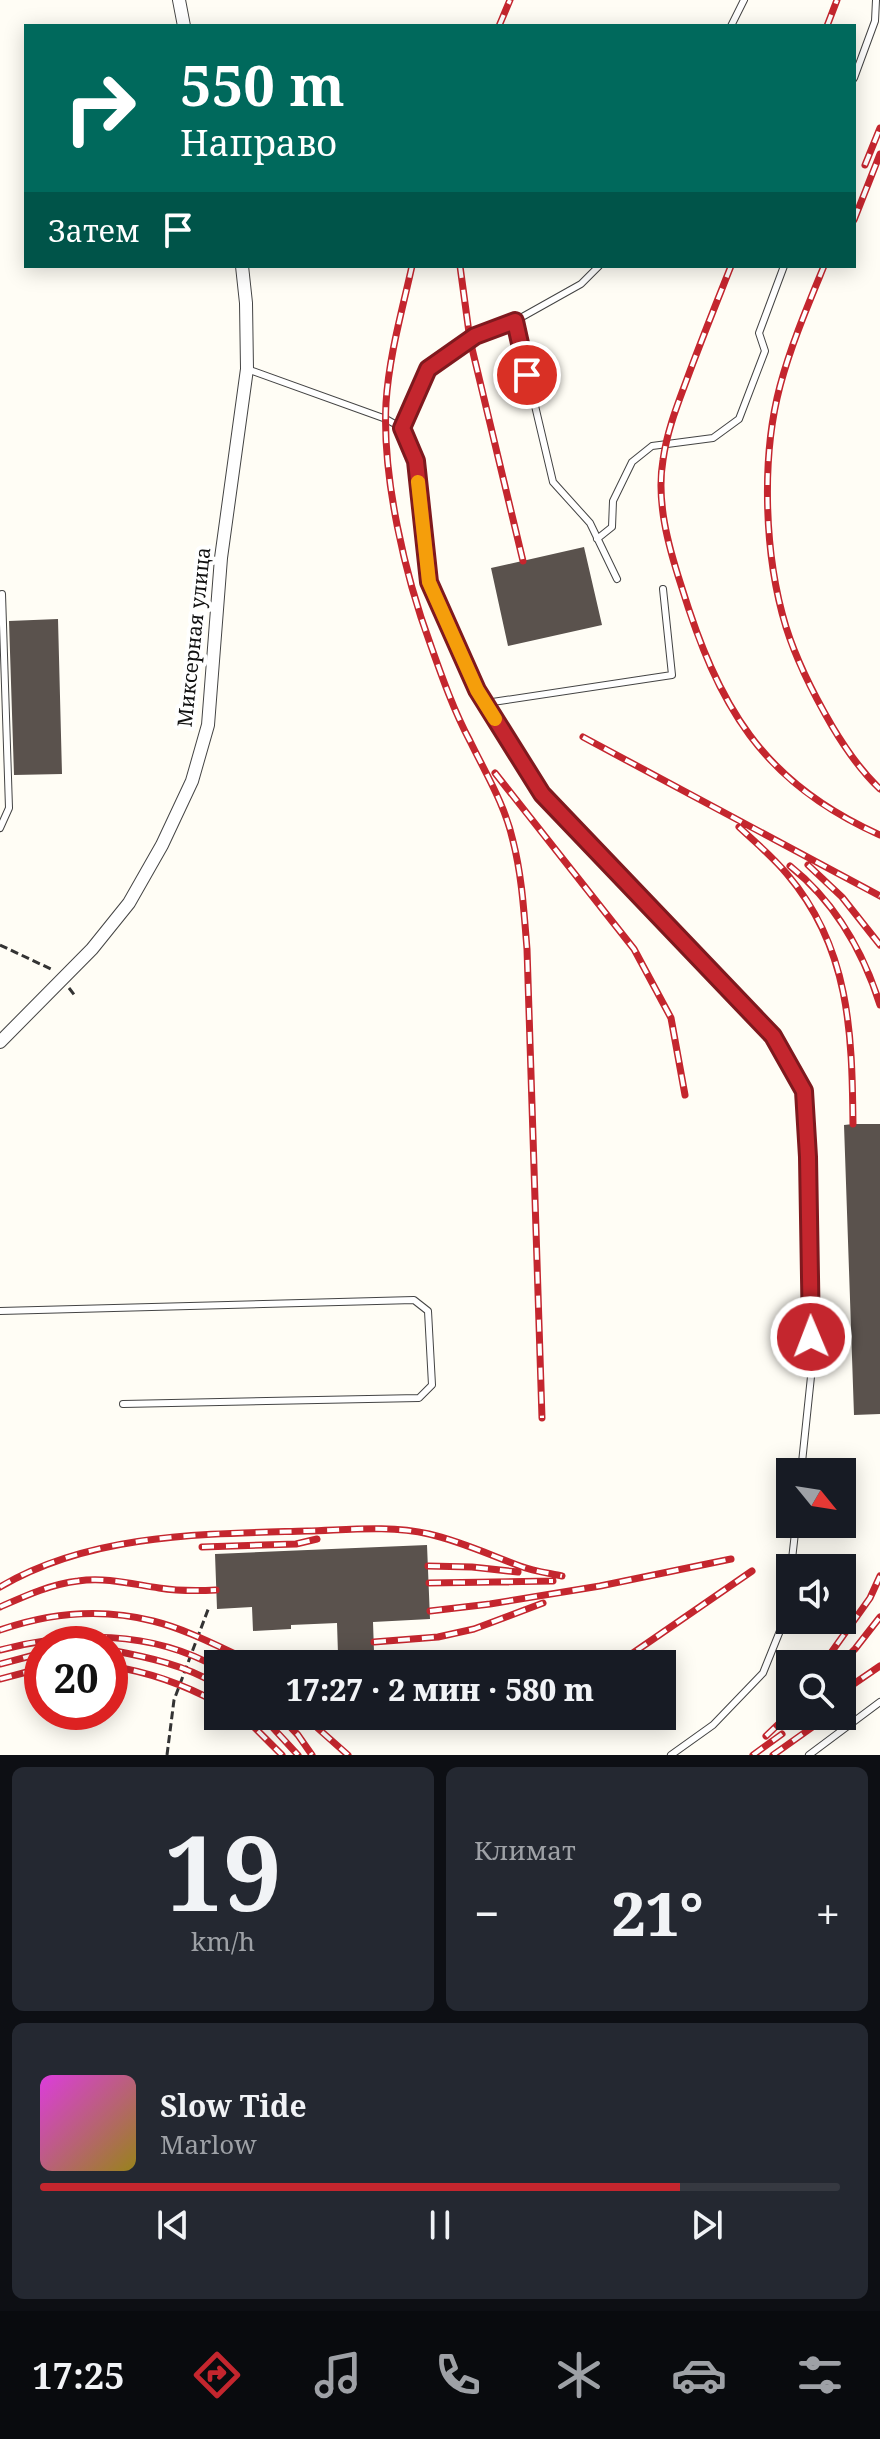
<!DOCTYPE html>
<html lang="ru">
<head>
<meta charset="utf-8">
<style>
	:root { --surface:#171b24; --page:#242831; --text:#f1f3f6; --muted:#9ea1a6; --line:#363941; --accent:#c4262e }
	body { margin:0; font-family:"Noto Serif",serif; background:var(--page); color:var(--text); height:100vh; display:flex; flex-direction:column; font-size:30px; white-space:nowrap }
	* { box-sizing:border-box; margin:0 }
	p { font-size:26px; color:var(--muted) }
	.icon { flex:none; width:44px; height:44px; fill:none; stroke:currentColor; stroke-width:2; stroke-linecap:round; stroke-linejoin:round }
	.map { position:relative; height:1755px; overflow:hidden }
	.panel { display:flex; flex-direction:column; gap:12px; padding:12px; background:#0d0f14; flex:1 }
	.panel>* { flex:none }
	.banner { position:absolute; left:24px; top:24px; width:832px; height:244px; border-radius:0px; box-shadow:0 4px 20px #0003; background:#00695c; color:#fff; overflow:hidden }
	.needle { width:52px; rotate:120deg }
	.buttons { position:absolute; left:776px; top:1458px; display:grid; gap:16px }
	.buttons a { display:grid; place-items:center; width:80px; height:80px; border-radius:0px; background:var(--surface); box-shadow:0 4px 20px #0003; font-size:40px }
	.speed { position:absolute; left:24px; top:1626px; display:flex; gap:16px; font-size:40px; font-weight:700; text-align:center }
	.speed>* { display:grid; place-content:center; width:104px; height:104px; border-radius:50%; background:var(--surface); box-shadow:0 4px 20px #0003; line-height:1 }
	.speed .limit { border:12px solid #d22; background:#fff; color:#111 }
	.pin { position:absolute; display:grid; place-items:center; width:68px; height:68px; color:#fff; margin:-34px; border:4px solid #fff; border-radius:50%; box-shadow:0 2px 8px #0007 }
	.me { position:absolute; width:88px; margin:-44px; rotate:359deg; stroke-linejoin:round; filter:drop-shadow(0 0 6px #0008) }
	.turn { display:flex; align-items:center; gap:28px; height:168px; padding:0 24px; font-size:36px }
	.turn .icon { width:104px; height:104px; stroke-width:2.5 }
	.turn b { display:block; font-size:56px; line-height:68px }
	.then { display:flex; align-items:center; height:76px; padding:0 24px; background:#0003; gap:16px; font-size:30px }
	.big { font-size:60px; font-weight:800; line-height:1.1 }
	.panel .card { flex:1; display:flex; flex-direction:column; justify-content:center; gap:12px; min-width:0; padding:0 28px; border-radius:12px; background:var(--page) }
	.panel .dial { align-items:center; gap:0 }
	.dial b { font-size:104px; line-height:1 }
	.song { display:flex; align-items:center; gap:24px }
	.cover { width:96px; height:96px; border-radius:12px; background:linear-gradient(135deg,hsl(300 70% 55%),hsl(50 70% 35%)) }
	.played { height:8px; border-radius:4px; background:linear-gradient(90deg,var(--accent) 80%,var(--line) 80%) }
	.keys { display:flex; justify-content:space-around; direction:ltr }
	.heat { display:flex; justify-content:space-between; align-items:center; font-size:44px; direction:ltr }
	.panel .tiles { flex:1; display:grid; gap:12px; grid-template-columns:1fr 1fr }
	.card:last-child { grid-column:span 2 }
	.trip { position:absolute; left:204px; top:1650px; width:472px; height:80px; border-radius:0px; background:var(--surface); box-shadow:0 4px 20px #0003; font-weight:800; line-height:80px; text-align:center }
	.tab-bar { display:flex; height:128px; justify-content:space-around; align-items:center; background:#090b0e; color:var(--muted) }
	.tab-bar .icon { width:56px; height:56px }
	.tab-bar .selected { color:var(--accent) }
	.tab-bar b { font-size:36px; color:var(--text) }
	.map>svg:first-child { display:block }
</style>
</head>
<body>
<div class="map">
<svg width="880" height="1755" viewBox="0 0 880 1755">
	<rect width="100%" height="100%" fill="#fffdf5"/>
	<path fill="#5a524d" d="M584,547l18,78 -94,21 -17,-78z
		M58,619l4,155 -48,1 -5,-154z
		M853,1124h27v290l-26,1 -10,-290z
		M427,1545l3,74 -57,3 1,30 -36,2 -1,-31 -46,2v4l-38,2 -1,-24 -35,2 -2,-55z"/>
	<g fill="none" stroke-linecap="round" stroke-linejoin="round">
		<g stroke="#444" stroke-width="8">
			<path id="service" d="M731,26l13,-26
				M854,78l21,-57 1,-21
				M515,321l38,161 37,41 27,56
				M247,369l139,50 16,9 14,33 13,121 48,108 65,104 231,242 31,55 4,66 4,210 -11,105
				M402,428l26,-59 47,-33 40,-15 66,-37 18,-18
				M597,539l15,-12 1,-26 19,-39 20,-16 61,-8 26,-19 26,-68 -6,-18 25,-67
				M486,703l186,-28 -9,-86
				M0,828l9,-20 -7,-214
				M0,1311l414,-11 14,11 4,74 -13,13 -296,6
				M791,1568l5,-44
				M671,1755l42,-30 50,-52 23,-57 4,-37
				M809,1755l71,-53"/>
		</g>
		<g stroke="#444" stroke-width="14">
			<path id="minor" d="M179,0l5,26
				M0,1042l92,-93 37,-46 33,-58 30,-64 16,-56 13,-167 26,-189 -1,-66 -4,-37"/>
		</g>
		<path stroke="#333" stroke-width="3" stroke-dasharray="8 4" stroke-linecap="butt" d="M0,945l53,25
			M69,988l7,9
			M167,1755l7,-55 35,-93"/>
		<use href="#service" stroke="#fff" stroke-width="6"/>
		<use href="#minor" stroke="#fff" stroke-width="12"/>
		<g stroke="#c4262e" stroke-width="7">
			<path id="rail" d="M499,26l11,-26
				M827,26l10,-26
				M865,165l15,-37
				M854,220l26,-66
				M412,266c-10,45 -23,90 -26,137 -4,74 19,173 45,243 11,31 23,65 39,95 16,33 35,64 43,100 9,35 11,72 14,108l15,469
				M460,266l10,74 53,221
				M731,266c-15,38 -30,75 -44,113 -10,27 -20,52 -24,81 -7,41 5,85 18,125 37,120 80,197 199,250
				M824,266c-16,39 -33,79 -44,120 -19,72 -16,169 6,241 11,35 28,68 46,99 13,22 29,45 48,63
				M583,737l297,159
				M495,773l139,176 37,69 14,77
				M739,827c16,15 34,30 48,47 63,74 65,159 66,250
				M808,865l34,32 38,48
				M790,866c45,36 73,85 90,139
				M202,1547l94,-3 21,-5
				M428,1566l44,1 46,5
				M429,1583l124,-2
				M0,1587c91,-54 204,-53 307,-56 40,-1 82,-6 122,3 31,7 61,21 91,32 13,5 28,7 42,10
				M0,1607c25,-11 51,-23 78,-26 27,-4 54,3 81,7 19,3 38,3 57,2
				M430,1611l60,-7 110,-18 131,-27
				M0,1630c49,-17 102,-22 153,-9 36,9 70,28 104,43
				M374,1642l64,-5 36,-8 69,-26
				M0,1650c72,-19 151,-20 218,18
				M110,1650c37,7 75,15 108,35
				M0,1664l42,-11
				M617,1664l135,-93
				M823,1664l47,-66 10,-22
				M840,1664l15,-15 25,-32
				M110,1666c39,6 73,18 108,37
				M0,1679l42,-11
				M842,1692l38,-26
				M239,1716l16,12 27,27
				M262,1716l36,39
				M280,1716l18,19 14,20
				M304,1716l44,39
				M386,1716c46,13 86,10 132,0
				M766,1736l24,-23
				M753,1755l29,-21
				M773,1755l55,-39"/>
		</g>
		<use href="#rail" stroke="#fff" stroke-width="4" stroke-dasharray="12" stroke-linecap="butt"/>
	</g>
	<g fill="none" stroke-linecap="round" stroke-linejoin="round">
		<g stroke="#7f191e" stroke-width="20">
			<path id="route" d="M527,375l-12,-54 -40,15 -47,33 -26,59 14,33 13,121 48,108 65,104 231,242 31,55 4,66 3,180"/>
		</g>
		<use href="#route" stroke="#c4262e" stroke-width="14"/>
		<path stroke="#f59e0b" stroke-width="14" d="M418,482l11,100 48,108 18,29"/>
	</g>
	<g text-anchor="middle" stroke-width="8" stroke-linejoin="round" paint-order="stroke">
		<g font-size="20" fill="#111" stroke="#fff">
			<text transform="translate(194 637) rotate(-84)" y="7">Миксерная улица</text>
		</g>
	</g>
</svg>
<div class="buttons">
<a><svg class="needle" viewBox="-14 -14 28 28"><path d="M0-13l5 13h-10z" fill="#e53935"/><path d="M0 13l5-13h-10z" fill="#9ea1a6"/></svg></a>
<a><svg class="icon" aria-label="sound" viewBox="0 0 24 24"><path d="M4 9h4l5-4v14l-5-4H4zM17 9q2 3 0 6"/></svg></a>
<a><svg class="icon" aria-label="search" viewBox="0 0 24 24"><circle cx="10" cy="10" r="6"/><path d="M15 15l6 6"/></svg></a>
</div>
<div class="speed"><div class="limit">20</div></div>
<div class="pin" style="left:527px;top:375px;background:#d93025"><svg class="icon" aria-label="arrive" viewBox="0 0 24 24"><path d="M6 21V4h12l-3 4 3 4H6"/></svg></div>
<svg class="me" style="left:811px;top:1337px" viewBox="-20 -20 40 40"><circle r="17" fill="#c4262e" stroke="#fff" stroke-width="3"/><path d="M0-11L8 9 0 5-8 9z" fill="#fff"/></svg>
<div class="trip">17:27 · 2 мин · 580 m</div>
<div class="banner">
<div class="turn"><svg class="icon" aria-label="right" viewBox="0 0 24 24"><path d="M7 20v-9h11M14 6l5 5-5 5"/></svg><div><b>550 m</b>Направо</div></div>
<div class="then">Затем<svg class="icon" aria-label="arrive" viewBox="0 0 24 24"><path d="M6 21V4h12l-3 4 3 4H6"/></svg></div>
</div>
</div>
<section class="panel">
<div class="tiles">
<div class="card dial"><b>19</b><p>km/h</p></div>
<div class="card"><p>Климат</p>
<div class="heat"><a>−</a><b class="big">21°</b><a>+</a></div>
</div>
<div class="card">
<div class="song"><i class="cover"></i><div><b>Slow Tide</b><p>Marlow</p></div></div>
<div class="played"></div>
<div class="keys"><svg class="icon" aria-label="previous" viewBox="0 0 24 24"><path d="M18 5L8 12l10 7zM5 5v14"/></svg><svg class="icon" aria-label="pause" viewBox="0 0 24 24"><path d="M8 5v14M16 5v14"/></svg><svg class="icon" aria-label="next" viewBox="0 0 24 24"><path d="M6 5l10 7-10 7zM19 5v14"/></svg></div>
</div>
</div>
</section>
<nav class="tab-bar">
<b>17:25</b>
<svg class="icon selected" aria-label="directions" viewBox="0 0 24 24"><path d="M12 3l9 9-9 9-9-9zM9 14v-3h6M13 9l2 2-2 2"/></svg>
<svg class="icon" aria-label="music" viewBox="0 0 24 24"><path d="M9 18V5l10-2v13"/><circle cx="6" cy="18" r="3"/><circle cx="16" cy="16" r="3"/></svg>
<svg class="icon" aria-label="phone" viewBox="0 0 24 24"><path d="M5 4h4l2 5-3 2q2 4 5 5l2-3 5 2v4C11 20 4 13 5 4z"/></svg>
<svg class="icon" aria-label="climate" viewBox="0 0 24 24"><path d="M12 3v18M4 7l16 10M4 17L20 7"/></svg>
<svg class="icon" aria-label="car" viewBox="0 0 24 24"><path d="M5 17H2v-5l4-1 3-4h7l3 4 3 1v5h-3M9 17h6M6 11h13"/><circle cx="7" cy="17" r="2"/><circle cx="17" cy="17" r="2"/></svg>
<svg class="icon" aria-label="filters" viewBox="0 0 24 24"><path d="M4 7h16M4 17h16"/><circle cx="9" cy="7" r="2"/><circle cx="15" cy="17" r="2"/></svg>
</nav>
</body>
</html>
